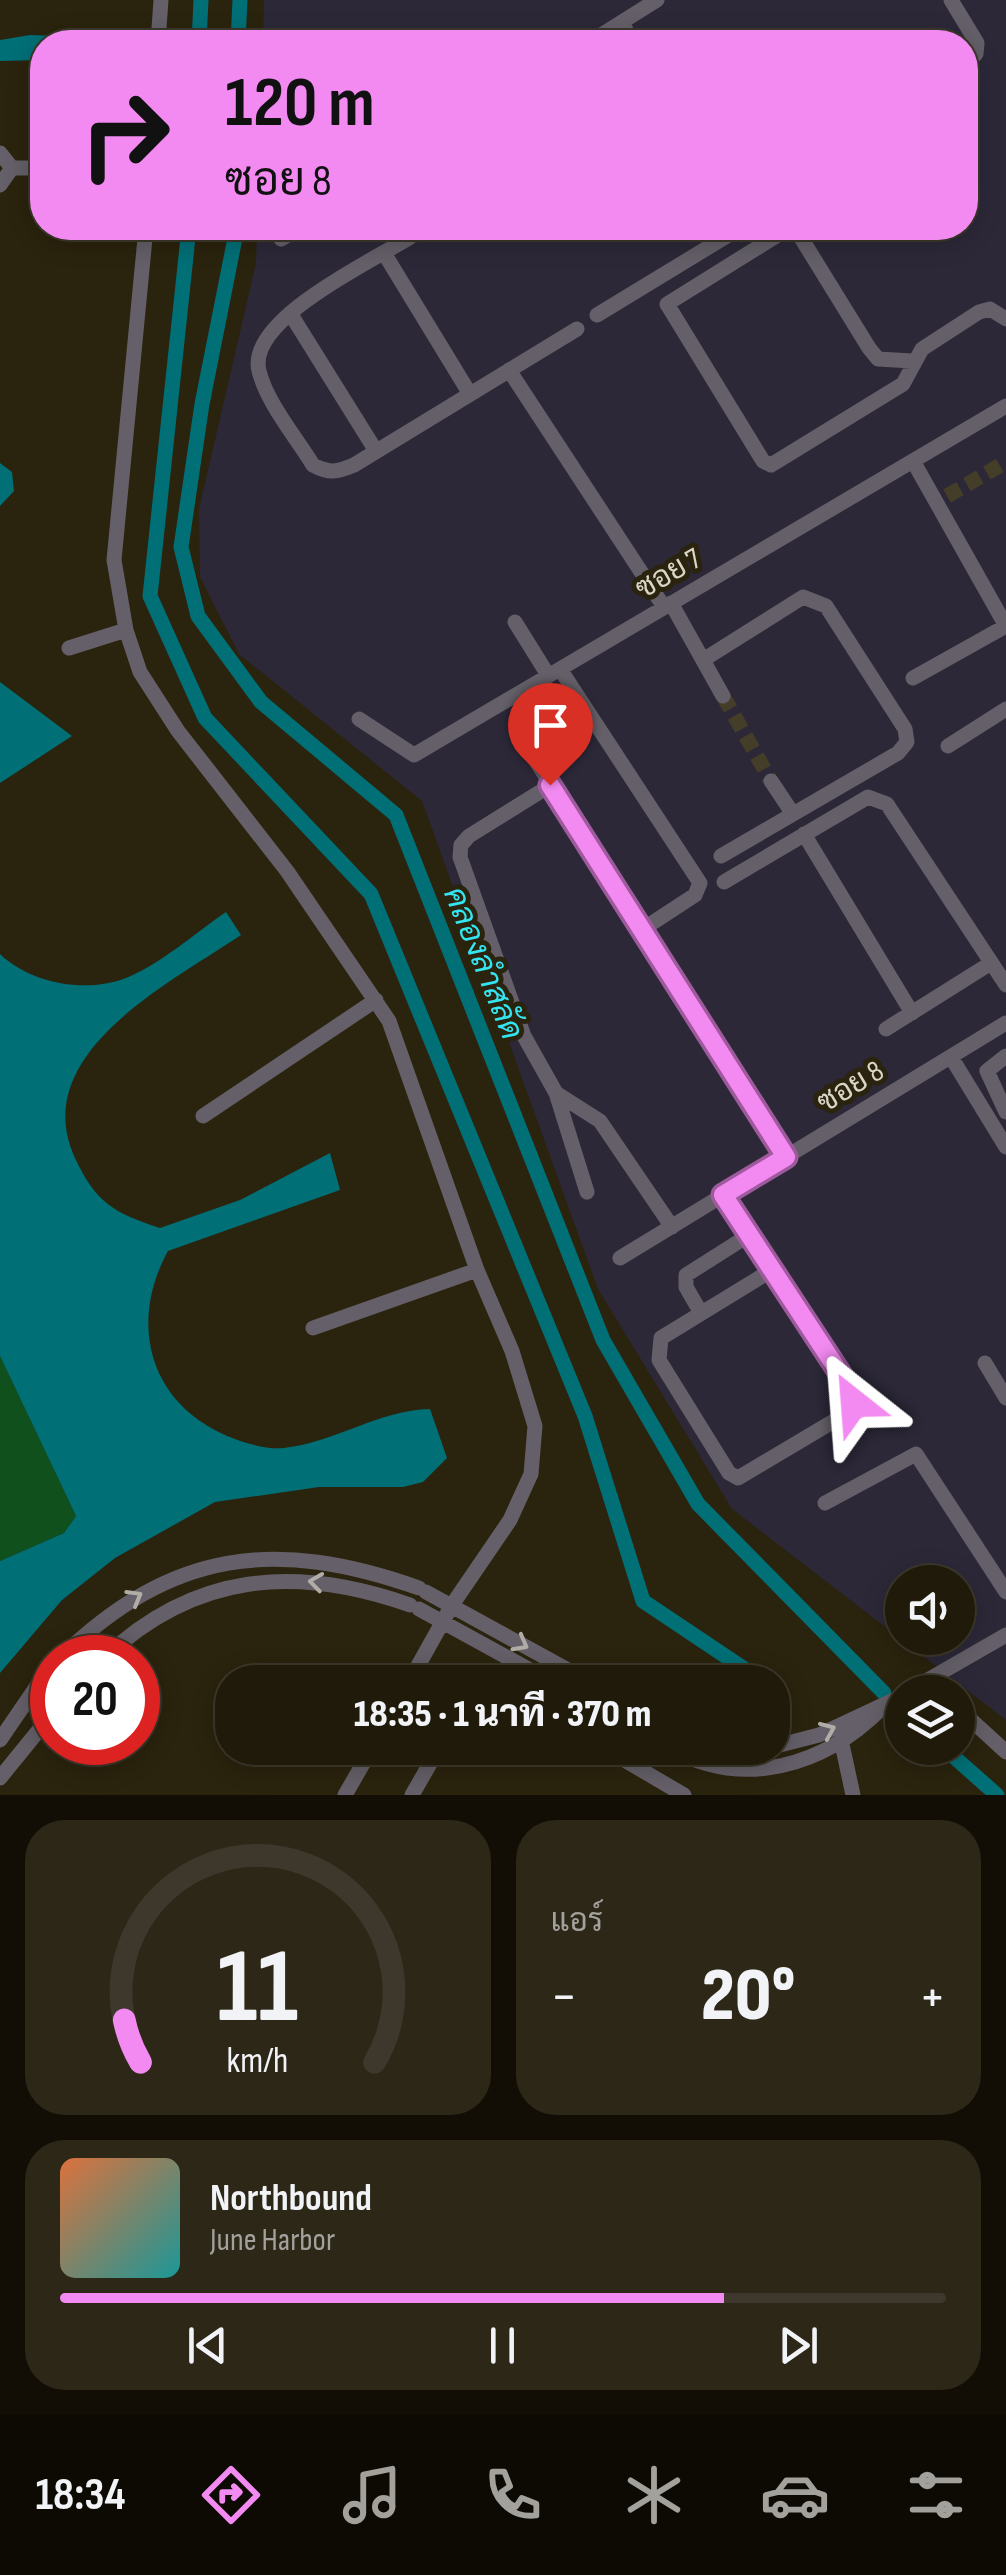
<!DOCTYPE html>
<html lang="th">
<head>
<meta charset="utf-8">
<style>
	:root { --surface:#201a0a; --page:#2d2718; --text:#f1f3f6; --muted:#a2a19c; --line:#3d382b; --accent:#f38af1 }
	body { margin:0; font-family:"Sofia Sans Condensed",Sarabun,sans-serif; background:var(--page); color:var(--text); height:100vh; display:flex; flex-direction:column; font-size:38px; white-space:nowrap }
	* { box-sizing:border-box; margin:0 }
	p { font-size:32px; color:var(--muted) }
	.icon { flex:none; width:55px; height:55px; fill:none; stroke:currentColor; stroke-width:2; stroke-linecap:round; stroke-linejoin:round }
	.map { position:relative; height:1795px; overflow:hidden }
	.details { display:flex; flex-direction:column; gap:25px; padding:25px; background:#120e06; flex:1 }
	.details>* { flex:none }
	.hud { position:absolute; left:30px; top:30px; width:948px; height:210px; border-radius:40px; box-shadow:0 5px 25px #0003,0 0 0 2px var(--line); background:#f38af1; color:#111; overflow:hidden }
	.buttons { position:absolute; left:885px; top:1565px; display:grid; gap:20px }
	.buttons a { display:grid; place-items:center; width:90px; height:90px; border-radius:50%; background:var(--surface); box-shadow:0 5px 25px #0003,0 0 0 2px var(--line); font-size:50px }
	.speed { position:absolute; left:30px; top:1635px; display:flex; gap:20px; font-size:50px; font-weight:700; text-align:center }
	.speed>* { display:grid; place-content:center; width:130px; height:130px; border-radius:50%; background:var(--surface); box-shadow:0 5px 25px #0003,0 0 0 2px var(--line); line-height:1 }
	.speed .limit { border:15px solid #d22; background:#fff; color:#111 }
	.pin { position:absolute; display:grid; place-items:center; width:85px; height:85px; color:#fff; margin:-102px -42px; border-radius:50% 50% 50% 0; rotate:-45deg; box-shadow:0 0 10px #0007 }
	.pin .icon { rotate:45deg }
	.me { position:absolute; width:110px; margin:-55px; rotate:332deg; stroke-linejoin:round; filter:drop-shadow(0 0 8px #0008) }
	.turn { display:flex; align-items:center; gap:35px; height:210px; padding:0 30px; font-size:45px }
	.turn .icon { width:130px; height:130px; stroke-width:2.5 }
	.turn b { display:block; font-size:70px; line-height:85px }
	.big { font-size:75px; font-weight:800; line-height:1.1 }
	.details .card { flex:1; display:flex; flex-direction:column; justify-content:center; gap:15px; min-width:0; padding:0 35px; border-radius:40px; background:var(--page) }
	.details .dial { align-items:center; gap:0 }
	.dial svg { height:260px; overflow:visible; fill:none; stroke:var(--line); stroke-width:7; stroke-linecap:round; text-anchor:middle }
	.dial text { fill:var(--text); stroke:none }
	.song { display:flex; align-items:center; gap:30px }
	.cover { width:120px; height:120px; border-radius:15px; background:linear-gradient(135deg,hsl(20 70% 55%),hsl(180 70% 35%)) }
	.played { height:10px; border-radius:5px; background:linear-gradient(90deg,var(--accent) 75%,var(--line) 75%) }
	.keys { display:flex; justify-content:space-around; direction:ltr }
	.heat { display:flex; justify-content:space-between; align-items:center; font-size:55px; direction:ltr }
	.details .tiles { flex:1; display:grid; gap:25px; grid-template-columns:1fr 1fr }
	.card:last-child { grid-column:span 2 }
	.trip { position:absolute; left:215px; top:1665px; width:575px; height:100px; border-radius:40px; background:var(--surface); box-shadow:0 5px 25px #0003,0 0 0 2px var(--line); font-weight:800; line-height:100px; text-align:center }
	.tabs { display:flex; height:160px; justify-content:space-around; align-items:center; background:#0d0a04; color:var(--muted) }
	.tabs .icon { width:70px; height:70px }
	.tabs .selected { color:var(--accent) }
	.tabs b { font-size:45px; color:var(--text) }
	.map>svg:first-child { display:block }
</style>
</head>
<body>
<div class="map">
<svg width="1006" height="1795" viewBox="0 0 1006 1795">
	<rect width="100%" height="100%" fill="#2a230d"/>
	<path fill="#2c2838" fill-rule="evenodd" d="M264,0h742v1720l-274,-211 -134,-220 -176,-488 -183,-147 -39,-77 -1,-68 57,-246 1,-35h708v-186h-702zM902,1582h56v56h-56z"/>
	<path fill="#0f501d" d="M0,1356l76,160 -12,17 -64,28z"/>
	<path fill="#016f76" d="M30,35l61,2v5h-49v18l-42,1v-21z
		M0,463l12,9 2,19 -14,15z
		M0,682l72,54 -72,47z
		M226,912l15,23c-71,48 -214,119 -166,223 21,45 39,55 85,70l80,-28 90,-47 10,37 -172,61c-39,71 -20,150 57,184 16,7 41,15 59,13 52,-6 95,-38 146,-39l17,49 -24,24 -20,5h-84l-104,15 -100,56 -53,42 -62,73v-112l64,-28 12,-17 -76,-160v-402c30,29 85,40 126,24 35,-14 69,-45 100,-66z"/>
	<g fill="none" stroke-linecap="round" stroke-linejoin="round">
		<path stroke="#016f76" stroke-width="15" d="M199,42l2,-42
			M238,42l2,-42
			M189,228l-39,368 55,122 166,176 214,522 58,185 112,75
			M237,228l-35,176 -21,143 17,69 63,86 135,113 207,525 95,164 186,189
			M900,1709l2,2
			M944,1748l53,47"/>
		<path stroke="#443e29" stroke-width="15" stroke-dasharray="15 8" stroke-linecap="butt" d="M409,238l18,-10
			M947,496l59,-34
			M723,696l48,85"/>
		<path stroke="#645f68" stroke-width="15" d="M951,0l26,43 -1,11 -11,10
			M622,22l10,20
			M158,42l3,-42
			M590,42l67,-42
			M0,153l12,15
			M12,168h30
			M0,185l12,-17
			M146,228l-32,332 12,70 14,42 38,59 109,140 102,150 88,249 35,81 23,75 -4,48 -21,46 -58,85 -43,77
			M789,228l-122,76 96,157 8,4 132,-81 19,-35 57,-37 11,-3 16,10
			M795,228l74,120 9,11 34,2
			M409,238c-37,23 -163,82 -150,133 8,32 37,66 54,94 17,9 24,7 41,0l223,-136
			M281,239l18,-11
			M384,253l86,141
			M290,313l86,138
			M597,315l143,-87
			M509,370l155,237
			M913,461l93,165
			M671,603l52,93
			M515,622l33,53
			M69,648l57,-18
			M703,660l100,-63 23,9 79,123 2,13 -9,11 -177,103
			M560,669l140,214 -5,12 -55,36
			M913,678l93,-52
			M580,705l-49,31 -2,14 257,407
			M359,719l55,36 592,-349
			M948,746l58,-37
			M771,781l22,33
			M551,785l-82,51 -8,9 -1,12 64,179 32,57 44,28 72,106
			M804,834l108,179
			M724,882l144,-85 19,7 119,181
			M886,1029l105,-66
			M1006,1056l-19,15 19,41
			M951,1057l55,90
			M556,1093l31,99
			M203,1116l173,-116
			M723,1195l122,186 9,22 -5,9 -111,66 -9,-5 -70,-113 2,-22 111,-68
			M620,1258l386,-235
			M701,1313l-15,-26v-12l63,-40
			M313,1328l164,-58
			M985,1363l21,35
			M825,1503l91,-49 90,138
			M426,1592l164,90
			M419,1609l133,73
			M60,1658c111,-108 215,-121 359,-70
			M104,1658c91,-86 192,-93 306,-53
			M476,1682l4,-8 14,8
			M907,1692l99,-57
			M958,1708l48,44
			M0,1740l52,-76
			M842,1744l11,51
			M772,1747l47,-12 83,-39
			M604,1748l80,47
			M669,1748c75,42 155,18 213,-40
			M726,1748h44
			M0,1778l52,-64
			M345,1795l27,-47
			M412,1795l27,-47"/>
	</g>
	<defs><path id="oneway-chevron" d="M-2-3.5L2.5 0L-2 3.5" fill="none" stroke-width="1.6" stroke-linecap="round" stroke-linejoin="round" transform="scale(2.5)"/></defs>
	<g stroke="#b0aca6">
		<use href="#oneway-chevron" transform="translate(316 1582) rotate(-172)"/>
		<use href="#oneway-chevron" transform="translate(135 1597) rotate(-30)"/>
		<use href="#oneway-chevron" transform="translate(521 1644) rotate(29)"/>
		<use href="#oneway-chevron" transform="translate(828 1730) rotate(-23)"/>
	</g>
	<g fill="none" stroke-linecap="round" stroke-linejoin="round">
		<g stroke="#9e5a9d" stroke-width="25">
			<path id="route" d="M550,785l236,372 -63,38 122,186 9,22"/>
		</g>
		<use href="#route" stroke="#f38af1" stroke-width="18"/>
	</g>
	<g text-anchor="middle" stroke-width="10" stroke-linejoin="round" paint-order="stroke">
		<g font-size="30" fill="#d9d5c7" stroke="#2a230d">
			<text transform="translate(668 573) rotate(-30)" y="10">ซอย 7</text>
			<text transform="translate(850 1086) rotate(-31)" y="10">ซอย 8</text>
		</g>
		<g font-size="32" font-style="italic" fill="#34e5f1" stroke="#2a230d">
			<text transform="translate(484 963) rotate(68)" y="11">คลองลำสลัด</text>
		</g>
	</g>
</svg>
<div class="buttons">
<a><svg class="icon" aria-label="sound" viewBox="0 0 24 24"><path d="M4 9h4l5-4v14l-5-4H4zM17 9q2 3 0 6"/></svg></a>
<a><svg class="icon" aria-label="layers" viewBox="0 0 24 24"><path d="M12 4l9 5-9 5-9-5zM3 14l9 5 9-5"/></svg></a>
</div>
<div class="speed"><div class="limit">20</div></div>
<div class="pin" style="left:550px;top:785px;background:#d93025"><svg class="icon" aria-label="arrive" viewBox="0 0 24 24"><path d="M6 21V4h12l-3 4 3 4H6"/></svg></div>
<svg class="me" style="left:854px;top:1403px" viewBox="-20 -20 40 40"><path d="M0-17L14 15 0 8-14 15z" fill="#f38af1" stroke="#fff" stroke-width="4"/></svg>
<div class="trip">18:35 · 1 นาที · 370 m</div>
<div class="hud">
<div class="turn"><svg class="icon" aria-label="right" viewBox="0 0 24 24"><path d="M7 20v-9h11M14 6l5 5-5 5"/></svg><div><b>120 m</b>ซอย 8</div></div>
</div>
</div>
<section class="details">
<div class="tiles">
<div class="card dial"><svg viewBox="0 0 100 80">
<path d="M14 69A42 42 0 1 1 86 69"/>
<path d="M14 69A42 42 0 0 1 9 56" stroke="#f38af1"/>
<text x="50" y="56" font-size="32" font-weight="700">11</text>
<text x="50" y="72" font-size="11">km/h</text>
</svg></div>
<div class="card"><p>แอร์</p>
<div class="heat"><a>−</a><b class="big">20°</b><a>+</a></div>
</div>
<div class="card">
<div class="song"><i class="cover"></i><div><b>Northbound</b><p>June Harbor</p></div></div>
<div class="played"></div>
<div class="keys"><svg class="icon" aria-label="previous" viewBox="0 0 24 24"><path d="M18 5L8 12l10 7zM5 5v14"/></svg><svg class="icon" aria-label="pause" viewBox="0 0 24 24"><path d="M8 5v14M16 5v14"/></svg><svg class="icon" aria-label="next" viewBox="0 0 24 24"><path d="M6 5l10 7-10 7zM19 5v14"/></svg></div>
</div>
</div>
</section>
<nav class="tabs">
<b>18:34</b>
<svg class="icon selected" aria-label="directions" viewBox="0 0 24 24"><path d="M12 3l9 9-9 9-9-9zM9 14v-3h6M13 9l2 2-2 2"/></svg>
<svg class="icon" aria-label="music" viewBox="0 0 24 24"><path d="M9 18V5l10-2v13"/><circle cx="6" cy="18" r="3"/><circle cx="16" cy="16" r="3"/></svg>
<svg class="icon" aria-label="phone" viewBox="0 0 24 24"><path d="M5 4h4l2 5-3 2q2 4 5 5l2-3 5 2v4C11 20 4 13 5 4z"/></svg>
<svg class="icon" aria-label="climate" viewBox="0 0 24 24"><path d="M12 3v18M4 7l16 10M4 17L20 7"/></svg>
<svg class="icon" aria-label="car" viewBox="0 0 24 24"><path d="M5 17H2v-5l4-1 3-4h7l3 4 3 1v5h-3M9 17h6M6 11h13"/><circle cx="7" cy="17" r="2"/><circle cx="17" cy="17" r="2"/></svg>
<svg class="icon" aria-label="filters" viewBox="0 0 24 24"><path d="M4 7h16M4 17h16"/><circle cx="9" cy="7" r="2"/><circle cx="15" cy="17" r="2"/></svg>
</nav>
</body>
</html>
